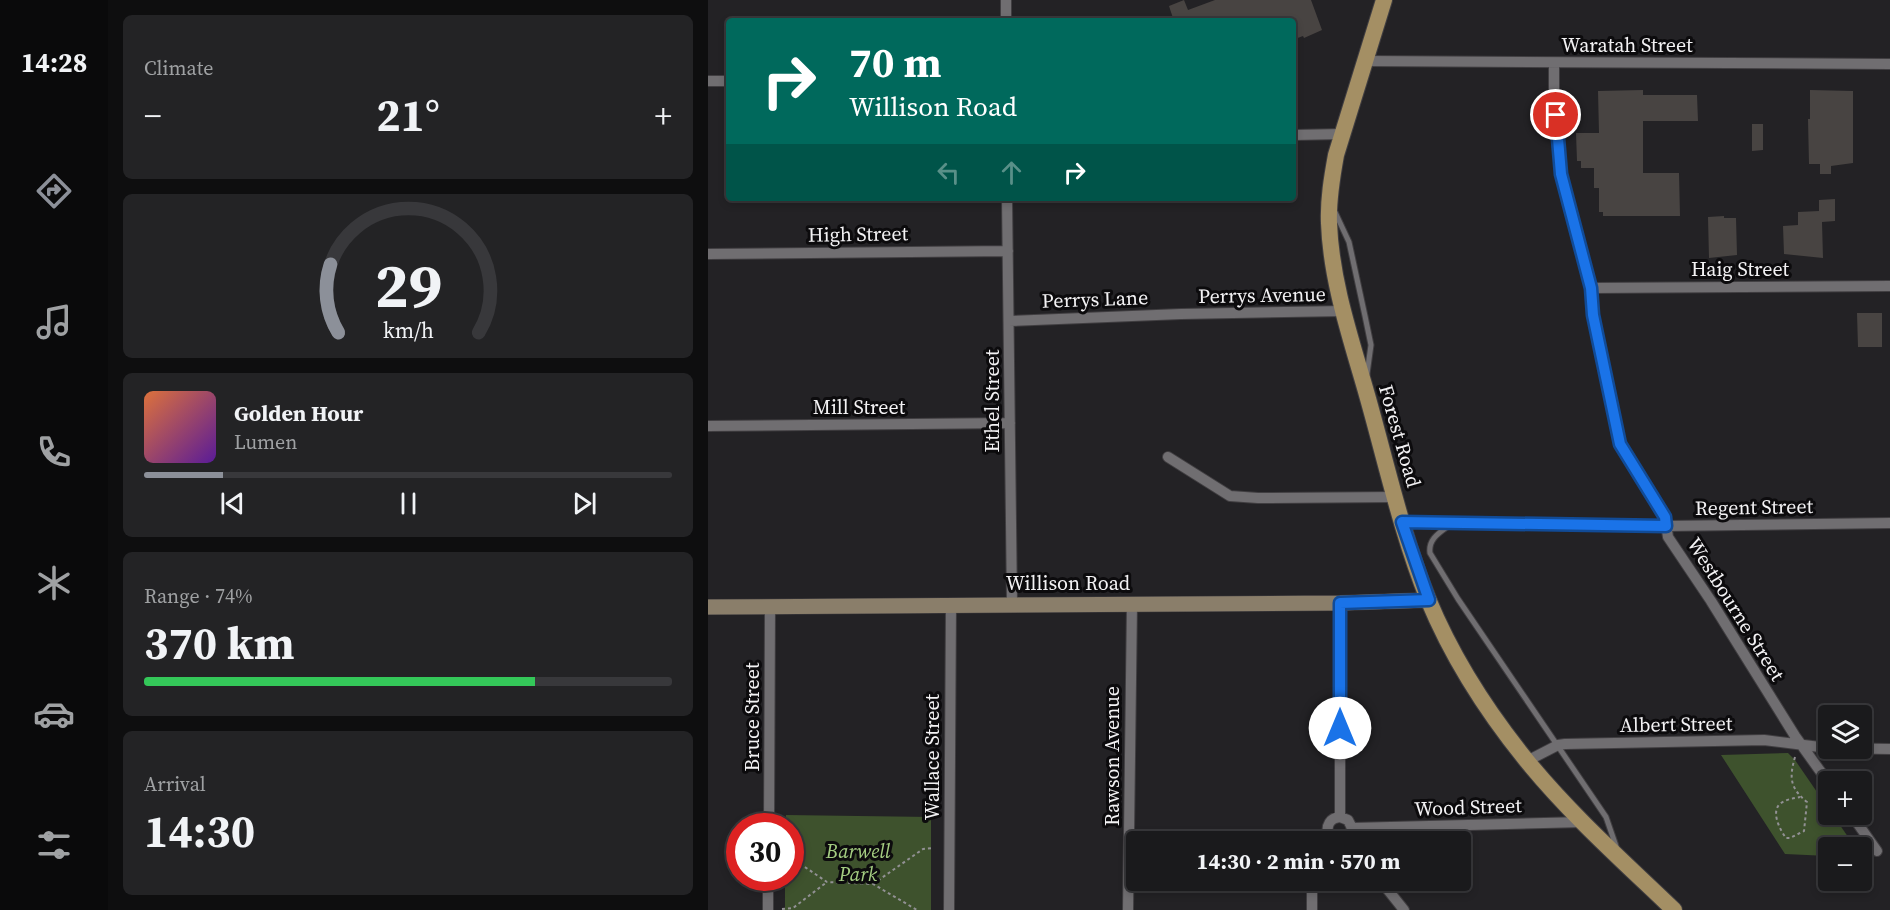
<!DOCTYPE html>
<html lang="en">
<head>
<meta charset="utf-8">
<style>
	:root { --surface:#1a1a1c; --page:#232325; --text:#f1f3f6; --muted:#9fa1a3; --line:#38383b; --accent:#8c9099 }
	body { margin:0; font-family:"Source Serif 4",serif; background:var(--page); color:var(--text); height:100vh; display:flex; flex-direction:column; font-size:22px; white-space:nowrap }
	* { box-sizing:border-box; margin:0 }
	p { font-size:20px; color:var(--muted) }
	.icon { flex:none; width:33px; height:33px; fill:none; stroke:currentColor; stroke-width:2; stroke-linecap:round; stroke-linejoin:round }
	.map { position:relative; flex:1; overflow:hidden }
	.panel { display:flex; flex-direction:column; gap:15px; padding:15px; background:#0e0e0f; width:600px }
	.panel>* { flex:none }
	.guide { position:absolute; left:18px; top:18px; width:570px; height:183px; border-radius:6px; box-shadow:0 3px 9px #0003,0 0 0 2px var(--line); background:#00695c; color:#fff; overflow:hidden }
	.tools { position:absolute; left:1110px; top:705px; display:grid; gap:12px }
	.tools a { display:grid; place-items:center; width:54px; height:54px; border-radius:6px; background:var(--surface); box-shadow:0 3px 9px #0003,0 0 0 2px var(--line); font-size:30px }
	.speed { position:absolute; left:18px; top:813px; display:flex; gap:12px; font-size:30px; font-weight:700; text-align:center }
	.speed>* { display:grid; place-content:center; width:78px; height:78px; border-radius:50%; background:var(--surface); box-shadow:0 3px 9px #0003,0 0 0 2px var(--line); line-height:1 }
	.speed .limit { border:9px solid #d22; background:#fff; color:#111 }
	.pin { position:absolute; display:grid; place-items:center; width:51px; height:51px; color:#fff; margin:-26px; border:3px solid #fff; border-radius:50%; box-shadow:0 2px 6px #0007 }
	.me { position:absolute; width:66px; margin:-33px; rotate:0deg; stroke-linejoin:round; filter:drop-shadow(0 0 4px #0008) }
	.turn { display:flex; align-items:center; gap:21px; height:126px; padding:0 24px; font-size:27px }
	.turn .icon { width:78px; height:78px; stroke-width:2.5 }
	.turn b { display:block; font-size:42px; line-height:51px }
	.lanes { display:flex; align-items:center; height:57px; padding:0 24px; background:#0003; justify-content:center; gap:30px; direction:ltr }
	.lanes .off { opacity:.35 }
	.big { font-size:45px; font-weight:700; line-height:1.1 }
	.panel .card { flex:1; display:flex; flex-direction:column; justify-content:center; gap:9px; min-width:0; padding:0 21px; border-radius:9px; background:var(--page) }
	.panel .dial { align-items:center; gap:0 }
	.dial svg { height:156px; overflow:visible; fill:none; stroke:var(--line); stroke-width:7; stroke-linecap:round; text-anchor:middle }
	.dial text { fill:var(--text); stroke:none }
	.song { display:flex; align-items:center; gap:18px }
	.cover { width:72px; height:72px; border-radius:9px; background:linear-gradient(135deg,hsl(20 70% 55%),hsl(270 70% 35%)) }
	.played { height:6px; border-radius:3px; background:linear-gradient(90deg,var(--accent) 15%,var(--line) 15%) }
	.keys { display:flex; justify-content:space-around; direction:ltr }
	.heat { display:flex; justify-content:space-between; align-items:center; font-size:33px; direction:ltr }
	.charge { height:9px; border-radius:4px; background:linear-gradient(90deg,#34c759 74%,var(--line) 0) }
	.trip { position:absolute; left:418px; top:831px; width:345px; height:60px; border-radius:6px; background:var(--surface); box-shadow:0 3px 9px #0003,0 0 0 2px var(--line); font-weight:700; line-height:60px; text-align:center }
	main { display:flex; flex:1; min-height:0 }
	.dock { display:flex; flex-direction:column; width:108px; justify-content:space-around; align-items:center; background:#0a0a0b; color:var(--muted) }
	.dock .icon { width:42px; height:42px }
	.dock .active { color:var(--accent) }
	.dock b { font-size:27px; color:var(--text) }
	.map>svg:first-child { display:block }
</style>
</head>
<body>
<main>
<nav class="dock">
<b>14:28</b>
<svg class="icon active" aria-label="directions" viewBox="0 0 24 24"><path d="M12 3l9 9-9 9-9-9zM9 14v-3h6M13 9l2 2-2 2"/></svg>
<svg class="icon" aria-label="music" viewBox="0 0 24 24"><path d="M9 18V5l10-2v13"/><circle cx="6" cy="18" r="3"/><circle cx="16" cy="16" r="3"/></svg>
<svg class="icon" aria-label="phone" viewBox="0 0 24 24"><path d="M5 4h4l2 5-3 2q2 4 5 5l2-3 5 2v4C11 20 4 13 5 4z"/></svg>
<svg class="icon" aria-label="climate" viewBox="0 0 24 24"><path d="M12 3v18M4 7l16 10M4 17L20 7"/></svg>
<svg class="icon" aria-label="car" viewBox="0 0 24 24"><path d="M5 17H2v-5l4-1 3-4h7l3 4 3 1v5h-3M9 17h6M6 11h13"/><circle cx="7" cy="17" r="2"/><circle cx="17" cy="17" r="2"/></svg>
<svg class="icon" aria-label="filters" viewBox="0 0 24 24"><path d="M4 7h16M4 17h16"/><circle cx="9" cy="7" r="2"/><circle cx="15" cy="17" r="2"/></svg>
</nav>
<section class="panel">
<div class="card"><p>Climate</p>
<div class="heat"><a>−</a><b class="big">21°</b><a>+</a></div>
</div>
<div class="card dial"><svg viewBox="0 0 100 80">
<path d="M14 69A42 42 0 1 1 86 69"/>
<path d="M14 69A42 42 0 0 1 10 34" stroke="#8c9099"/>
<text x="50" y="56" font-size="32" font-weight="700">29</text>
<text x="50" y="72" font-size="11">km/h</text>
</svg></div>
<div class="card">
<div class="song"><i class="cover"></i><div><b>Golden Hour</b><p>Lumen</p></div></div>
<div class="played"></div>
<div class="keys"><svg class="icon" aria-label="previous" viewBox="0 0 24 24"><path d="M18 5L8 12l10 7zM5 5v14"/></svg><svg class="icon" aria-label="pause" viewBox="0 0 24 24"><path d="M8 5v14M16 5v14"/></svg><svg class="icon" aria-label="next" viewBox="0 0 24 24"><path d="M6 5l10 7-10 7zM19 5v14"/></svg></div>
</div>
<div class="card"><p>Range · 74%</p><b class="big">370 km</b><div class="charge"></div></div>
<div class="card"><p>Arrival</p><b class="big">14:30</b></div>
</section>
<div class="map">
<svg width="1182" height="910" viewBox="0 0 1182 910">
	<rect width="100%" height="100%" fill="#232225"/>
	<path fill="#3e522d" d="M1080,753l7,7 33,48v6l5,1 22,32 -27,1v8l-43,-2 -64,-99z
		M78,815l145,2v93h-146v-32h5v-52h-4z"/>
	<path fill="#484442" d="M476,0l4,10 27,-10h96l11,30 -18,8 -1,-2 -8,3 -2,-6v-12h-65v-4l-12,4h-42l-5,-15z
		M935,90v5h54l1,26h-55v52h36l1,43h-77v-4h-4v-24h-5v-20h-13v-7h-4l-1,-28h23l-1,-42z
		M1102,90l43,1v72l-22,3v8h-11v-10h-11l-1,-45h2z
		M1044,124h11v26l-11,1z
		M1127,199v22l-13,1 1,36 -39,-4 -1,-28 15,-1v-13l21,-1v-11z
		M1016,216v2h12l1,37 -28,3 -1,-41z
		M1149,313h25v34h-24z"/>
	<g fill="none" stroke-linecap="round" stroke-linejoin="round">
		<g stroke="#403e41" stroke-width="7">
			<path id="service" d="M627,212l14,30 16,74 6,29 -4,29
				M743,524c-10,8 -23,14 -21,29l28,46 148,218 10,29"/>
		</g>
		<g stroke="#403e41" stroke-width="12">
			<path id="minor" d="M298,0v21
				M657,61l525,3
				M846,63v33l7,77 30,115 2,27 27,129 45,73 3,20 43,64 84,135 33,46
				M0,81h21
				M585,135l49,-1
				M299,198l5,406
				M0,254l300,-3
				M883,288l299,-2
				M301,321l172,-7 163,-3
				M0,426l302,-3
				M460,457l62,39 28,2 138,-1
				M695,522l263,4 224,-3
				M632,603v214
				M1124,748l58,1
				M819,761l31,-16 7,-1 199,-4 64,8
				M1143,814l26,37
				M61,826l1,-219
				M644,828l232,-6
				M629,842l-9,-7c-2,-10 2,-17 12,-18l8,3 4,8 -3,9 -9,5
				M604,880v30
				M672,880l24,30
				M60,910v-32
				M241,910l2,-306
				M420,910l4,-307"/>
		</g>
		<g stroke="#403e41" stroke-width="16">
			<path id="secondary" d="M0,607l632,-4 89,-3"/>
		</g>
		<g stroke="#403e41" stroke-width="18">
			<path id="primary" d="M676,0l-48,155c-4,22 -8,45 -7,68 2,58 22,116 38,172 19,67 35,140 61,204 24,58 60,114 99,162 44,54 97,101 147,149"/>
		</g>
		<path stroke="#929194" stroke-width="2" stroke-dasharray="3 3" stroke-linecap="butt" d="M1087,757c-6,21 -5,31 12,45l-3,29 -14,7h-4c-6,-8 -16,-27 -5,-35 6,-4 14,-5 19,-6
			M82,857l37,25 46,2 44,26
			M165,884l50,-35 10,-1
			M74,909l11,-1 34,-26"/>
		<use href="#service" stroke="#706e71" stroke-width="5"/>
		<use href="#minor" stroke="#706e71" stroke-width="10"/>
		<use href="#secondary" stroke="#8a7e6a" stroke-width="15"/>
		<use href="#primary" stroke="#a48f64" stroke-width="16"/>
	</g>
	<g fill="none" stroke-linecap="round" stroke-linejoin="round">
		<g stroke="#114b97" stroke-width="15">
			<path id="route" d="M632,728v-125l89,-3 -27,-78 264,4 -1,-9 -45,-73 -27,-129 -2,-27 -30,-114 -5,-59"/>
		</g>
		<use href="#route" stroke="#1a73e8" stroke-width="10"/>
	</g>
	<g text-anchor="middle" stroke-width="6" stroke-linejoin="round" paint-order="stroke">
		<g font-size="20" fill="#f3f2f4" stroke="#0c0b0d">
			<text x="919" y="52">Waratah Street</text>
			<text transform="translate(150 234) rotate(-1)" y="7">High Street</text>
			<text x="1032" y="276">Haig Street</text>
			<text transform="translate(554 295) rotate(-1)" y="7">Perrys Avenue</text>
			<text transform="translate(387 299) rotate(-2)" y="7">Perrys Lane</text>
			<text transform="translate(284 401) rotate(-90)" y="7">Ethel Street</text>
			<text x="151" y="414">Mill Street</text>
			<text transform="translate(692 436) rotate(74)" y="7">Forest Road</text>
			<text transform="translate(1046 507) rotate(-1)" y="7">Regent Street</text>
			<text x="360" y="590">Willison Road</text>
			<text transform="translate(1028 609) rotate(58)" y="7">Westbourne Street</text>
			<text transform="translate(44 717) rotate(-90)" y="7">Bruce Street</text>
			<text transform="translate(968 724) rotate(-1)" y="7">Albert Street</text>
			<text transform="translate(404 756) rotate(-90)" y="7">Rawson Avenue</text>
			<text transform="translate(224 757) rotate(-90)" y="7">Wallace Street</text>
			<text transform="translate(760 807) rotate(-2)" y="7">Wood Street</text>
		</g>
		<g font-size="20" font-style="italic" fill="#a5ce82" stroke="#0c0b0d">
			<text x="150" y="858">Barwell<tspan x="150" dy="23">Park</tspan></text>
		</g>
	</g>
</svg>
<div class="tools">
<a><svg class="icon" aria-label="layers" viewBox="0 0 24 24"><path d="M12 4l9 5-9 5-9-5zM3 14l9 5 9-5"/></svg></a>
<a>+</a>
<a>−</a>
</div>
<div class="speed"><div class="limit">30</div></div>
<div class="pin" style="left:848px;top:115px;background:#d93025"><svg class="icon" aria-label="arrive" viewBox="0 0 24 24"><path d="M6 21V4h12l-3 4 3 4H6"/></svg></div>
<svg class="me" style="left:632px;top:728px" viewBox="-20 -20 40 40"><circle r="19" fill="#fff"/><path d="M0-13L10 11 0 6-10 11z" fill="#1a73e8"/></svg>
<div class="trip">14:30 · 2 min · 570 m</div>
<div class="guide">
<div class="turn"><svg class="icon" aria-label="right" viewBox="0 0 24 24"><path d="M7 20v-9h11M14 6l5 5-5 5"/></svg><div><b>70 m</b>Willison Road</div></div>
<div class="lanes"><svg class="icon off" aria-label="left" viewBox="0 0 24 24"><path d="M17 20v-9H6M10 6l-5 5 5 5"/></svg><svg class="icon off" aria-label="ahead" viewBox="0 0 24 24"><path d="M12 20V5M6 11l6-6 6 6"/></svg><svg class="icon" aria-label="right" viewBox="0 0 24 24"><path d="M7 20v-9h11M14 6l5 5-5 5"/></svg></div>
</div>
</div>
</main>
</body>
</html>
